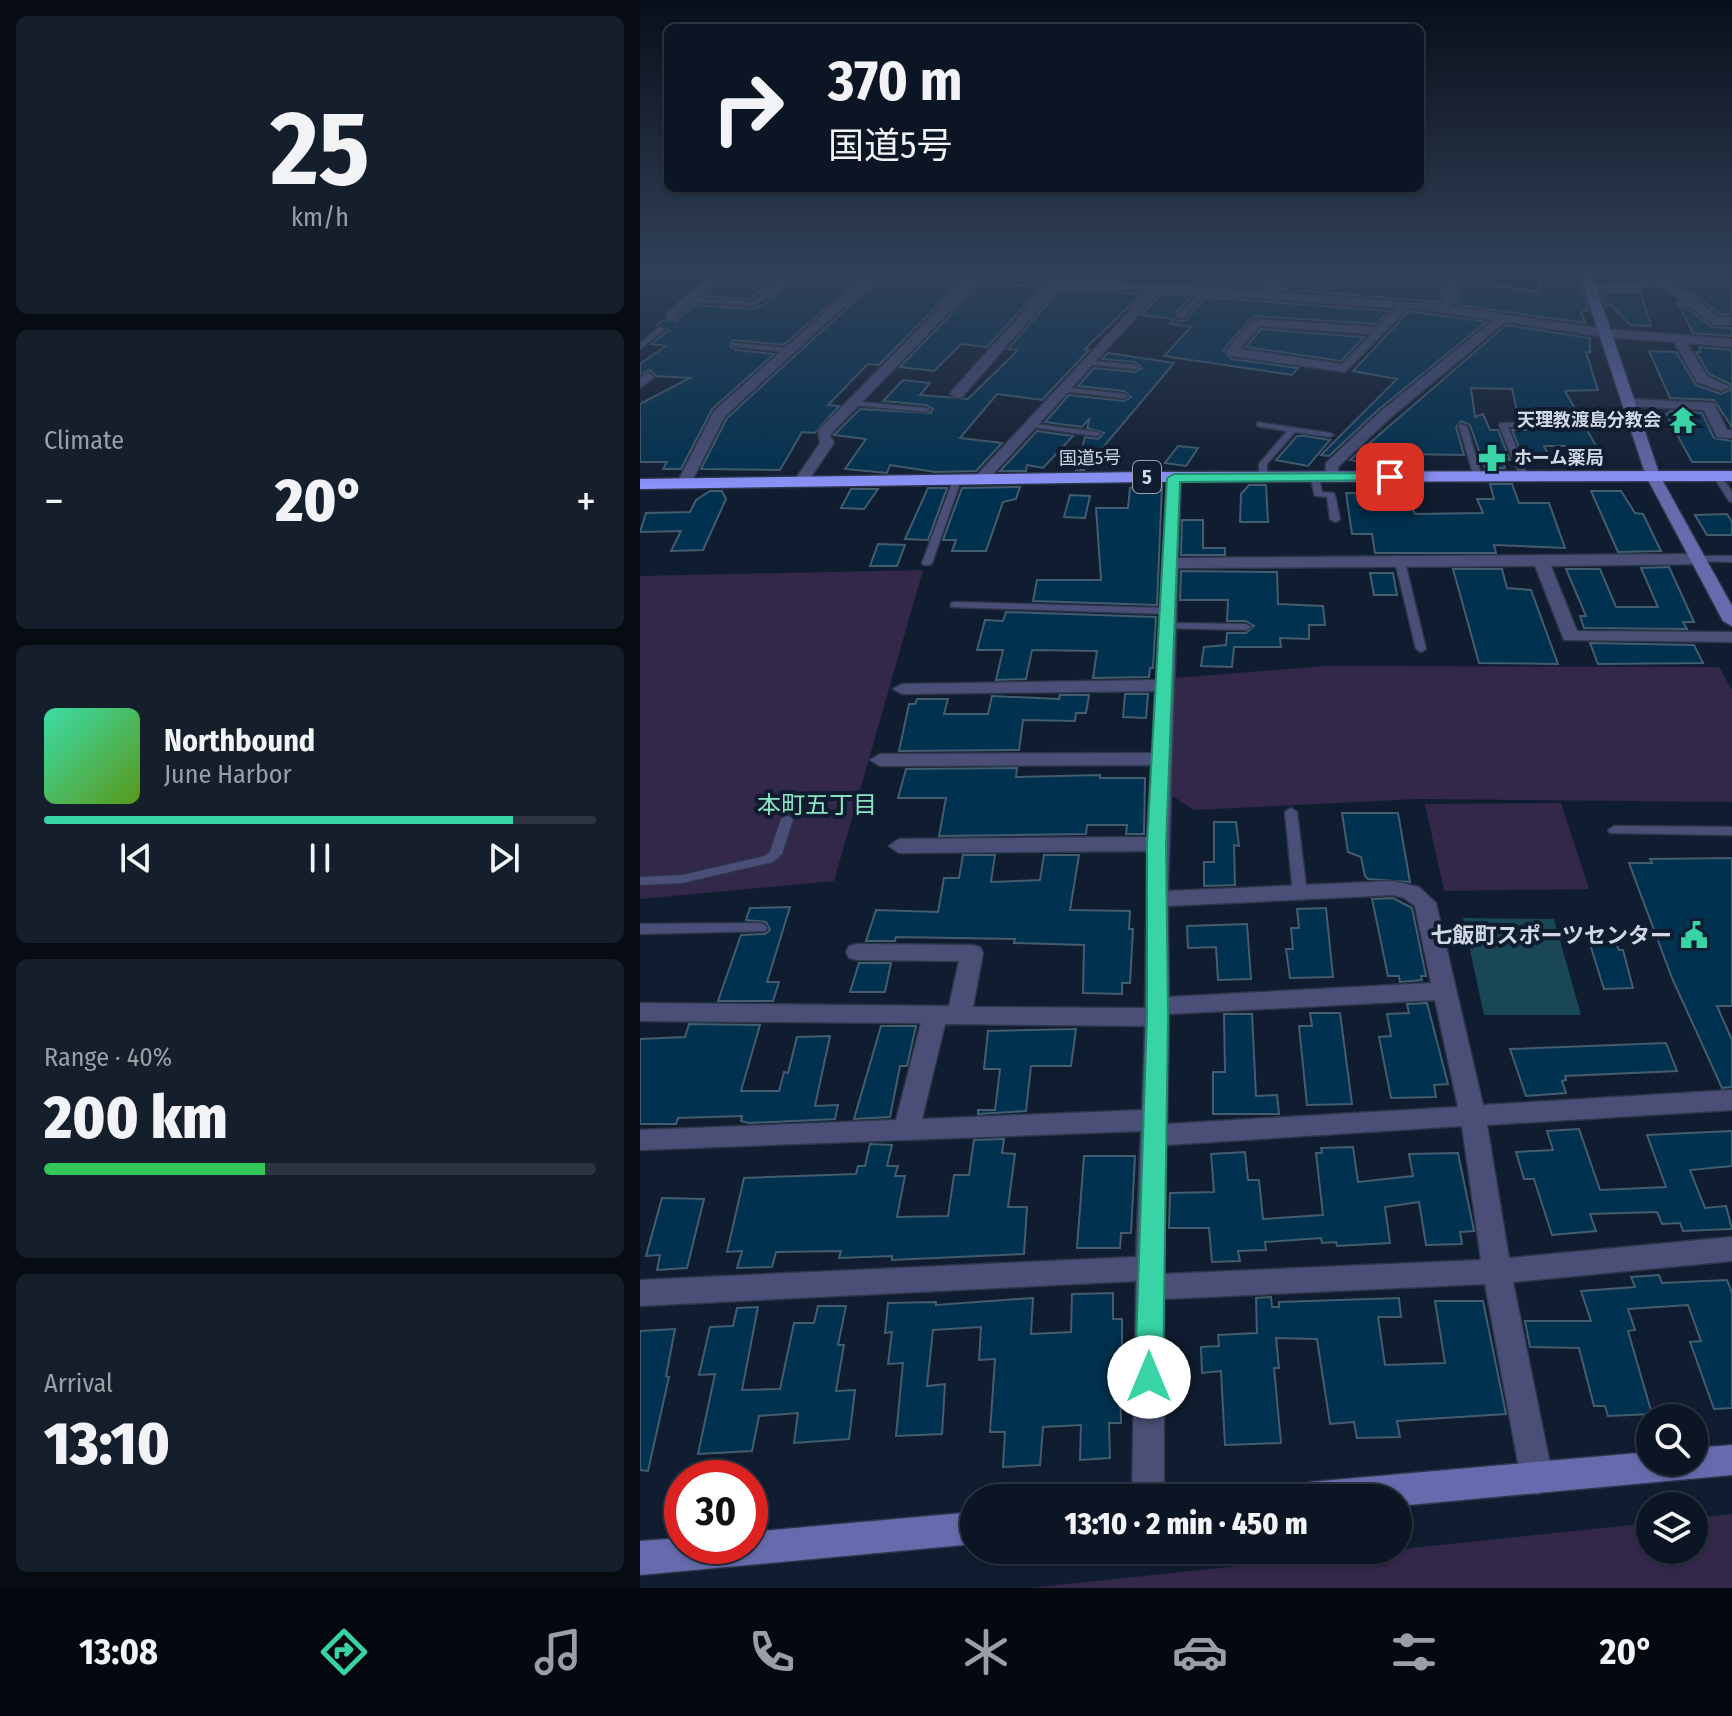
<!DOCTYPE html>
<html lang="en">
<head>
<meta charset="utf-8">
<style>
	:root { --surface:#0c1523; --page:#151e2b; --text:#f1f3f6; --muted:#9a9fa6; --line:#2c3441; --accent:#38d4a6 }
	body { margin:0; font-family:"Fira Sans Condensed","Noto Sans JP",sans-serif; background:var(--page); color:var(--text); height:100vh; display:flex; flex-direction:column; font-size:30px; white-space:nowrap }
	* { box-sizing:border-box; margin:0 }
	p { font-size:26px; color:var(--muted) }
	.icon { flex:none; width:44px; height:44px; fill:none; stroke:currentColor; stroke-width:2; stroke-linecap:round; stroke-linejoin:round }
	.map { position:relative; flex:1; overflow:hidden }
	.sheet { display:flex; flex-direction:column; gap:16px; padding:16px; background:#070c13; width:640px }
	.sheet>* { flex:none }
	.hud { position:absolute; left:24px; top:24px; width:760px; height:168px; border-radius:12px; box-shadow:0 2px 6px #0004,0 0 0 2px var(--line); background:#0c1523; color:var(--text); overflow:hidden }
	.buttons { position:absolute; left:996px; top:1404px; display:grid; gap:16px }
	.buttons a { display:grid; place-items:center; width:72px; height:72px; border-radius:50%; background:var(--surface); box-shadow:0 2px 6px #0004,0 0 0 2px var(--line); font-size:40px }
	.speed { position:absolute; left:24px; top:1460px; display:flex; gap:16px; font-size:40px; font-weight:700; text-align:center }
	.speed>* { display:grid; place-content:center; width:104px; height:104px; border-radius:50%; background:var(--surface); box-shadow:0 2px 6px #0004,0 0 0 2px var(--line); line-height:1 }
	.speed .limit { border:12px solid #d22; background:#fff; color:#111 }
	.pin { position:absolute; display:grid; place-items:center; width:68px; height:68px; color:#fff; margin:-34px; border-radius:16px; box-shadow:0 4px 12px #0006 }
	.me { position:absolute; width:88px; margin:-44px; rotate:0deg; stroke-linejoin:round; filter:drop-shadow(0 0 6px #0008) }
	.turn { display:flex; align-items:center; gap:28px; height:168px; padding:0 32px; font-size:36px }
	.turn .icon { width:104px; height:104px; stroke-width:2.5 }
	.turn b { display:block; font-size:56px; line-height:68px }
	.big { font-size:60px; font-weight:800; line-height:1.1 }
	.sheet .card { flex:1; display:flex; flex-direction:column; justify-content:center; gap:12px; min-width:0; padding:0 28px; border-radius:12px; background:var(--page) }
	.sheet .dial { align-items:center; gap:0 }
	.dial b { font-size:104px; line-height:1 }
	.song { display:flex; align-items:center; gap:24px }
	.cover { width:96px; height:96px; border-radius:12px; background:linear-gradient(135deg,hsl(160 70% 55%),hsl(90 70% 35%)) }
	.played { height:8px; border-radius:4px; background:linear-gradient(90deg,var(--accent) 85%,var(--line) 85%) }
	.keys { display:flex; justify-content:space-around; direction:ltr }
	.heat { display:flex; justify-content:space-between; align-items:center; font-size:44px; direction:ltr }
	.charge { height:12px; border-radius:6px; background:linear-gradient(90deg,#34c759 40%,var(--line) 0) }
	.trip { position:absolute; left:320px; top:1484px; width:452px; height:80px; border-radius:40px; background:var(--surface); box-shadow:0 2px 6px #0004,0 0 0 2px var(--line); font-weight:800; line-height:80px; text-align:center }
	.tabs { display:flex; height:128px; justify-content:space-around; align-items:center; background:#05080e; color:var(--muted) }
	.tabs .icon { width:56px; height:56px }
	.tabs .selected { color:var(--accent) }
	.tabs b { font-size:36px; color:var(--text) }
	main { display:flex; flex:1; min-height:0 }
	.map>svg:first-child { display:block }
</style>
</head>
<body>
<main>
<section class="sheet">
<div class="card dial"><b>25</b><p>km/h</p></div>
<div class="card"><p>Climate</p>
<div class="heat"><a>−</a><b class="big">20°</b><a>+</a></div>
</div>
<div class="card">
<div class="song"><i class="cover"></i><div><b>Northbound</b><p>June Harbor</p></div></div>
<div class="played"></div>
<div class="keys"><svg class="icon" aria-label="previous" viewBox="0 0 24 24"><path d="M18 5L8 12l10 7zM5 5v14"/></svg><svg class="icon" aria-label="pause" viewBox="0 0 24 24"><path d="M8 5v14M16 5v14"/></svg><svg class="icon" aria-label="next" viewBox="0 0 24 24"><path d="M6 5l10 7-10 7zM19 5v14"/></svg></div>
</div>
<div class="card"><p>Range · 40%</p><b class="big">200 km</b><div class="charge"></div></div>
<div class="card"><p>Arrival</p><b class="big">13:10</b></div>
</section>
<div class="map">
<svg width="1092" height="1588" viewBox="0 0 1092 1588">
	<rect width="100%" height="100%" fill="#101c2f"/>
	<path fill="#332849" d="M283,570l-89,311 -194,18v-323z
		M686,666l393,1 13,23v112l-314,-3 -224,11 -26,-17 6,-115z
		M921,803l28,86 -145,2 -19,-87z
		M1092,1514v74h-703l621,-65v27h44v-32z"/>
	<path fill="#1a4756" d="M823,918l91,1 27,96h-97z"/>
	<path fill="#00314f" stroke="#435c6e" stroke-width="2" d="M121,270h23l-34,29 -46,-3 20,-17 24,1z
		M165,270l61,2 -82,73 -51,-5 -3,6 6,4 38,4 -62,55 -31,60h-18l4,-7h-27v-58l50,-26 -34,-2 -6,-6 -10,4v-10l26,-18 -15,-2 18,-14 -12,-5 6,-5 13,2 18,-17 60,4 17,-9z
		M567,270l45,2 19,-2 -10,19 -64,-5z
		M764,270h44l-9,32 -160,-13 10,-17 74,9 5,-10 34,3z
		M826,270h25l-4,14 51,8 4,-22 34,3 12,37 -7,2 4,11 -128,-18z
		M1021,270h71v44l-10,1 -50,-35 -6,-1z
		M242,276l80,5 -83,84 -11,-1 -40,41 11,1 -24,27 -13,-1 -22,38 -79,-1 26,-51z
		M342,282l60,5 -55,60 -26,-3 -27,27 -34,-4z
		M421,288l81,6 -57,55 4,1 -47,50 -45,-6 -37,44 42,5 -26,28 -41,1 -45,-7 -3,8 -42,-4 21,-30 -32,-4 26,-26 71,4 2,-4 -7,-4 -43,-4 20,-21 27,3 -10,12 48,4 50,-49 -10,-1z
		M1000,291l11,35 -21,-1 -19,-21 -6,2 -4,-14z
		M521,294l31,2 -16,16 2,9 8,-1 20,-23 183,14 -13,13 -123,-8 -30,34 8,9 67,9 -6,7 -128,-19 27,-29 -21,-3 5,-5 -33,-4z
		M1037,301l35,26 20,1v8l-39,-3z
		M769,311l77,11 -108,88 -49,46 -8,-1 76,-76 -44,-8z
		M866,325l84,13v14h-4l12,38 -33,1 31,55h-52l6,13h-26l-12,-29h14l6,-6 -13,-4 -7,-31 -41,-1 4,29 8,-3 7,16h8l12,30h-8l3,8h-20l-15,-43 -9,-4 -5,6 8,28 -54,-1 2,12h-15l1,3 -48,-9z
		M621,329l103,8 -23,24 -95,-14z
		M1059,347l33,3v77l-18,-27 -44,-2 -21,-47 27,1 20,33 25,9 9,-4v-6l-21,-10 -13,-22h5z
		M468,353l66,10 -90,107h-8l9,-33 13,2 6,-6 -17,-5 3,-10 -8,9 -37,-5 24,-27 55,6 7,-4 -7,-6 -46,-5 16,-18 41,4 7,-4 -7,-6 -33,-3z
		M1030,411l32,2 12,25 18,3v21h-40l-26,-48z
		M397,431l36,5 -30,32 -16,-3 -1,6h-26z
		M657,436h8l25,4 -22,26 -32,-6z
		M538,446l20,2 -12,18 -21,-3z
		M850,484h22l7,19h30l16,45 -71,-3 2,8h-121l-3,-19h-20l-6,-41 59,1 10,20 68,-1 -6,-14h17z
		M501,485h21l-5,120 -124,-4 4,-21h64l-5,-72h32l2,-20z
		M609,485h17l2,37h-28l1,-28z
		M380,487l-4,12 -13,3 -17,49h-34l4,-11h-13l19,-52z
		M288,488h19l-19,52 -23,-1z
		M211,489h27l-14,20 -23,-1z
		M70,491h12l4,8 -23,51 -32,1 10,-20 -41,1 6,-19 44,-1 6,-12z
		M951,491h30l14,22 8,1 18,37 -43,1z
		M430,495l20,1 -5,22 -21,-1z
		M1087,514l5,8v13h-25l-12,-20z
		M542,520h21v28h22v7h-44z
		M238,544l27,1 -8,21h-27z
		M1029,567l25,55h-11l4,7 -103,-1 -4,-12h6l-20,-47h34l16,38h42l-17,-39z
		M813,569h49l5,19 24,2 27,74 -79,-1z
		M541,571l96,1 1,32 45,2 2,19h-16v14l-29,-1 1,9h-47l-2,20 -31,-1 3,-19 22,-2 1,-12h19l8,-7 -8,-5h-19l1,-21h-48z
		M730,573h23l4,22h-23z
		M366,612l150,5 -3,51h-3l-1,9 -56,1 4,-27 -65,-1 -6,29 -30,1 7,-30h-26l8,-30 18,1z
		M950,643l104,2 9,18 -105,1z
		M485,694h23l-2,24 -23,-1z
		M420,695h29l-3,18h-10l-1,8 -52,-1 -4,30 -120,1 10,-47h6l2,-5h31l-4,15h44l4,-18 67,3z
		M377,768l-1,9 84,-2v3h45l-1,56h-18l1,-9h-40l-1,9 -147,2 7,-38h-48l8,-29z
		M702,813h56l12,69 -42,-3 -3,-3 -4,-19 -13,-5z
		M574,822h22l3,24 -5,-1 1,40 -31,1v-24h10z
		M323,855h32l-4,27 49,-2 4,-25h35l-9,55 60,1 -1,18h4l-3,54h-8v11l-39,-1 1,-48 -70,-2 1,-4 -119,-2 -1,4h-29l10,-31 62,2 6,-34h15z
		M1092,858v148h-15l15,34v47l-10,1 -50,-110 -43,-115h23l-2,-4z
		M753,898l19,10 14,68h-5l1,4 -22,2 -1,-6h-11l-16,-77z
		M150,907l-23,75h12l-6,19h-55l23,-66 24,-1 5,-4 -4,-8 -20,-2 4,-12z
		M686,908l7,69 -43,1 -4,-29h7l-2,-21h8l-2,-19z
		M607,924l4,55 -33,1 -2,-33 -28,1 -1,-22z
		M949,941h26l4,9h4l10,38 -29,1z
		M219,963h32l-6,29h-35z
		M787,1003l21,81 -14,1 2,12 -45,1 -12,-61 12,-1 -4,-22 22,-1 -2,-9z
		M670,1013h30l12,91 -45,1 -8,-79h13z
		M584,1014h28l4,82 21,-1 2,19h-66v-42h12z
		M49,1024l71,1 -19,66h38l5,-19 4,1 9,-36 33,-1 -15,70 23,-1 -3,14 -86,4 -8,-2 1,-5 -64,2 -2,6h-36v-85l45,-2z
		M241,1026h35l-9,40h-7l-10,51 -36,2z
		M436,1029l-5,37h-40l-5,45 -48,3v-4h17l5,-41h-16l4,-38z
		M1026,1043l11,28 -112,5 1,4 -4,1 4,12 -40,3 -16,-47z
		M939,1129l21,61 66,-3 -19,-52 85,-4v35l-42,4 15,38 21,-2 6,23 -49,2 -3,-8 -18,1 -5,-12 -67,2 6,17 -44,4 -18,-56h-10l-8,-27 37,-2 -6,-19z
		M364,1139l-2,14 13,1 -7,53h19l-3,47 -132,6v-4l-53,2 2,-7 -65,1 -4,15 -35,1 5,-17 -15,1 17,-74 112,-4 2,-8h7l5,-22 22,1 -5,21h11l-3,10h10l-8,41 51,-1 6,-41h15l5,-35z
		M713,1147l5,35 55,-6 -4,-22 49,-1 16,78 -14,1 2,12 -36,1 -7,-43 -34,5 5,36 -53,3 -1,-4 -14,1 -1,-5 -56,4 1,8 -28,1 2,10 -28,1 -3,-34h-40l1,-35 44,-1 -3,-38 34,-2 3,28h11l4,39 60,-4 -7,-62h6l-1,-5z
		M444,1156h51l-4,77h-10l-1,15h-43z
		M22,1198l42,1 -17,69 -30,2 3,-15 -14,1z
		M1019,1275l3,8 65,-3 5,13v115l-18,1 -24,-67 11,-1 -13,-36 -60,4 7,21 -7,1 24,83 -44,2 -3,-10h-11l-15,-58 -49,-1 -5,-26h66l-10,-30 54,-4 -4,-10z
		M473,1293v26h9v34h-3l2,70h-12l1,35 -30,2 1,-35 -38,2 -3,38 -37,2 2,-35h-15l5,-73 -16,1 2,-33 -48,3 -6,56 18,-2 -3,50 -46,2 7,-73 -15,1 4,-32 -7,1 3,-30 48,-1v3l97,-7 -2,36 40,-2 1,-38z
		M631,1297l1,10h7v-5l120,-4 2,19h-23l7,48 60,-2 -10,-62h48l23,113 -109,7 3,16 -43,1 -3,-16 -24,2 -13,-85 -41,-1 3,30h-5l7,75 -56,2 -4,-74 -19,2 -1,-26 18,-1 -1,-11 39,-2 -1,-35z
		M178,1306h28l-8,39h6l-8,46 19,-1 -6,49 -55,4 4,-30 -39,3 -7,35 -54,3 17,-80 -16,1 11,-48 23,-1 4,-18 21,-1 -16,83 38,-1 14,-66h20z
		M35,1329l-9,47 3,1 -21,94 -8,-1v-139z"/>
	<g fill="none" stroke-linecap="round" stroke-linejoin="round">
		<g stroke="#2b3649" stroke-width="3">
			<path id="lane" d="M562,291l5,1 -23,26h-6v-4z
				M125,294l3,2 -1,1 -15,9 -64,-4 -3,-2 3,-2 63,4z
				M19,327l7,2 -26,20v-6z
				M94,343l54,5 4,2 -4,2 -51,-5 -4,-2z
				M444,360l51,5 4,2 -4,2 -48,-5h-3z
				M419,387l65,7 4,2 -4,2 -62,-7 -4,-2z
				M210,401l76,7 4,2 -4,2 -73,-7 -4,-2z
				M617,422l73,11 4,2 -4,2 -35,-5 -28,32v14l-4,3 -4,-3v-14l28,-33 -30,-5z
				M388,423l69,9 4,2 -4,2 -66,-9h-3z
				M860,423h25l4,2 -4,2h-17l20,50 -1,2 -7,-2 -21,-52z
				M820,424l7,2 15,51 -1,2 -7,-2 -15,-51z
				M1077,473l3,1 12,18v10l-3,-1 -16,-25z
				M675,474l4,3 3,15 12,1 1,2 5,24 -2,2 -3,1 -5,-3 -3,-22 -12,-1 -1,-2 -3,-17z
				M317,477l4,3 -29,83 -2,2h-6l-2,-2 31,-83z
				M1059,556h33v6l-36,-1 -2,-2z
				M760,559l5,3 21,87 -5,3 -5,-3 -21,-87z
				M315,602l212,6 5,3 -5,3 -216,-7v-4z
				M526,623l80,1 5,3 -5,3 -84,-2 -1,-2 1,-2z
				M651,808l6,4 10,82 -7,4 -7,-4 -8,-82z
				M147,815l6,4 -11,35 -9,8 -91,21 -42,2v-8l42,-2 83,-19 5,-4 11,-33z
				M974,826l118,1v8l-122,-2 -2,-3z
				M120,923l5,2 2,3 -2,3 -125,3v-10z"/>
		</g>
		<g stroke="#2b3649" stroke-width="3">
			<path id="street" d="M76,270h12l-54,50h-8v-6z
				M149,270h13l-33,28h-8v-4z
				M232,270h12l-159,146 -34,67 -7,4 -5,-1 -2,-3 37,-72z
				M250,270h54l319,22 11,-22h12l-12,22 167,13 10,-35h12l-10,37 152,22 127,10v8l-45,-4 20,33 22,11 -7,4 -25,-9 -23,-40 -69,-5 -100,-15 -115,96 -52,49 1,11 -7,4 -7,-4 1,-15 54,-51 113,-92 -85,-12 -63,64 -114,-16 -6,-4 28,-33 124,8 19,-19 -236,-17 -175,192h-10v-6l173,-186 -88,-6 -98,112 -5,1 -7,-4 2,-3 96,-107 -67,-5 -151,156 4,8 -28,41h-10l-2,-3 26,-38 -2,-12 151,-153 -73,-5zM620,326l111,8 -29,30 -102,-15z
				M1030,282l51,36 11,-1v8h-18l-51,-38 -74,2 -6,-3 6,-3z
				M8,373l6,4 -14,11v-11z
				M990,399l84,4 13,27h5v8l-15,-1 -13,-27 -79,-4 -2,-3z
				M534,474l7,4 -3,80 521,-4 8,5 -8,5 -148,2 26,65 155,1v10l-168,-2 -29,-74 -357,2 -10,323 225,-10 26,6 17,16 47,202 249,-15v20l-245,15 22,133 223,-21v24l-219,21 40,197 -5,11 -11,4 -11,-4 -5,-11 -36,-195 -321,15v199h-32l4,-217 -496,25v-26l496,-23 5,-126 -501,19v-20l256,-10 25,-97 -281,-2v-18l309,3 10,-45 -102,-1 -8,-2 -3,-6 3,-6 8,-2 115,1 8,2 3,6 -10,54 172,1 2,-157 -248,2 -10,-7 10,-7 248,-2 4,-72 -271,1 -10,-6 10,-6 272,-1 3,-62 -253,3 -9,-5 9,-5 254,-4 11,-202zM753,895l11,3 11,8 16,77 -262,14 -1,-91zM795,1000l23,107 -291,17 2,-110zM305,1024l200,2 -3,84 -220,9zM822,1126l19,134 -317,14 2,-129z"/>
		</g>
		<g stroke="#2b3649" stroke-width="3">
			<path id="secondary" d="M938,270h12l70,206 72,130v20l-9,-5 -77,-145z
				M1092,1445v30l-334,31v-8h-104l5,-11 11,-5 340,-30v10h44v-14z
				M334,1512v32l-334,31v-34l42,-3v8h68v-14z"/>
		</g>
		<g stroke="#2b3649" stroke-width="3">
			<path id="highway" d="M1092,471v10l-588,1 -504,7v-10l504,-7z"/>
		</g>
		<use href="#lane" fill="#4b4f78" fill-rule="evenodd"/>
		<use href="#street" fill="#4b4f78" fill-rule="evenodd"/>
		<use href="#secondary" fill="#666bad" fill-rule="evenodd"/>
		<use href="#highway" fill="#8d94fc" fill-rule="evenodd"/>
	</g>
	<linearGradient id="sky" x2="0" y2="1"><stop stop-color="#090f1a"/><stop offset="0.55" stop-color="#314058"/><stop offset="1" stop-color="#314058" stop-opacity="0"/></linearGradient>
	<rect width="1092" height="492" fill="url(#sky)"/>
	<path fill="#38d4a6" stroke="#248a6c" stroke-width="2" d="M750,473l5,1v6l-215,2 -14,362 2,173 -5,360 -4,9 -10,4 -10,-4 -4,-9 12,-360v-173l20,-366 7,-4z"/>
	<defs>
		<g id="temple-bare" transform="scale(2.16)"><path d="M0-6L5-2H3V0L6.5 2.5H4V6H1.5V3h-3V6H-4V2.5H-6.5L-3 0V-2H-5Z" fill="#38d4a6" stroke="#101c2f" stroke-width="2.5" paint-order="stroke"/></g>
		<g id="pharmacy-bare" transform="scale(2.16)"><path d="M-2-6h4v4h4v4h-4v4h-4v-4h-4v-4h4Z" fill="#38d4a6" stroke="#101c2f" stroke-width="2.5" paint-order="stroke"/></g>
		<g id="civic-bare" transform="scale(2.16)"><path d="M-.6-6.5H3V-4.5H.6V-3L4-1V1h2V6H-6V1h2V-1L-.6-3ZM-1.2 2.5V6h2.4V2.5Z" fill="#38d4a6" stroke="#101c2f" stroke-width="2.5" paint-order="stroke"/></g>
	</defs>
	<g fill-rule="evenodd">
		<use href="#temple-bare" x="1043" y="420"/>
		<use href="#pharmacy-bare" x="852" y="458"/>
		<use href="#civic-bare" x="1054" y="935"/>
	</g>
	<g text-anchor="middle" stroke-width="8" stroke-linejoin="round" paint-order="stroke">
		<g font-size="18" font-weight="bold" fill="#d0d8e6" stroke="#101c2f" text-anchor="end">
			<text x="1021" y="426">天理教渡島分教会</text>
			<text x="874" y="464" text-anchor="start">ホーム薬局</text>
		</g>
		<g font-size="18" fill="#d0d8e6" stroke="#101c2f">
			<text transform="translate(450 458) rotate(-1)" y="6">国道5号</text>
		</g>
		<rect fill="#101c2f" stroke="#96a0af" stroke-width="2" x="493" y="461" width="28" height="32" rx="6"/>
		<g font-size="20" font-weight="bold" fill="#d0d8e6">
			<text x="507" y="484">5</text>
		</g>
		<g font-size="22" font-weight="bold" fill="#d0d8e6" stroke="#101c2f" text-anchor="end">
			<text x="1032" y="943">七飯町スポーツセンター</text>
		</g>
		<g font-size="24" fill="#8ae4c2" stroke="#101c2f">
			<text x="177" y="813">本町五丁目</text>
		</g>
	</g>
</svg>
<div class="buttons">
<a><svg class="icon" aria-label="search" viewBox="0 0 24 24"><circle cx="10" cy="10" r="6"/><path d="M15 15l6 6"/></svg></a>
<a><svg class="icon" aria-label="layers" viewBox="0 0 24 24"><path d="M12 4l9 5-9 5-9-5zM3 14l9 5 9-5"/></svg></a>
</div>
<div class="speed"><div class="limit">30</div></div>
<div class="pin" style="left:750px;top:477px;background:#d93025"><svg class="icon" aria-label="arrive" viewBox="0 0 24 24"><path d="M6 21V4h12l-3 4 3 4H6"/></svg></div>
<svg class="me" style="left:509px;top:1377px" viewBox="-20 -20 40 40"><circle r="19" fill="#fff"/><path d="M0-13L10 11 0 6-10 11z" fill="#38d4a6"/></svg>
<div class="trip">13:10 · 2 min · 450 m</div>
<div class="hud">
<div class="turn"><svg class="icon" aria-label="right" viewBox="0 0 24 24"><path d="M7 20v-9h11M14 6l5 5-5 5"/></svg><div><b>370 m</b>国道5号</div></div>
</div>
</div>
</main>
<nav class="tabs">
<b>13:08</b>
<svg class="icon selected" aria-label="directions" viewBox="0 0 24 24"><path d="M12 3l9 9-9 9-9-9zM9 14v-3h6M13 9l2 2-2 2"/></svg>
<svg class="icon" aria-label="music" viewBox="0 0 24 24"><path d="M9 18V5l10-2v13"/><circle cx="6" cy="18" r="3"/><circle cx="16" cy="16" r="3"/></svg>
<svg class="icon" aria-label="phone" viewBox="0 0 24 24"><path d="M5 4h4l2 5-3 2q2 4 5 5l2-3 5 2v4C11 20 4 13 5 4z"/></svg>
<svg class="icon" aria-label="climate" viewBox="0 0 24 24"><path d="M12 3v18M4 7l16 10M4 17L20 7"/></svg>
<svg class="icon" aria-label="car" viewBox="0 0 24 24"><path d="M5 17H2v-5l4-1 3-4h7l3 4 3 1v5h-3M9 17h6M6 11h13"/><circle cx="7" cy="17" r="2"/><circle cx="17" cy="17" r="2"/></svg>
<svg class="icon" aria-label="filters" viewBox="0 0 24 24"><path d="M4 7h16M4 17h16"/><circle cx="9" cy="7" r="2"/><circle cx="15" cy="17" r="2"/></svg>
<b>20°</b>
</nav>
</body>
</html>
